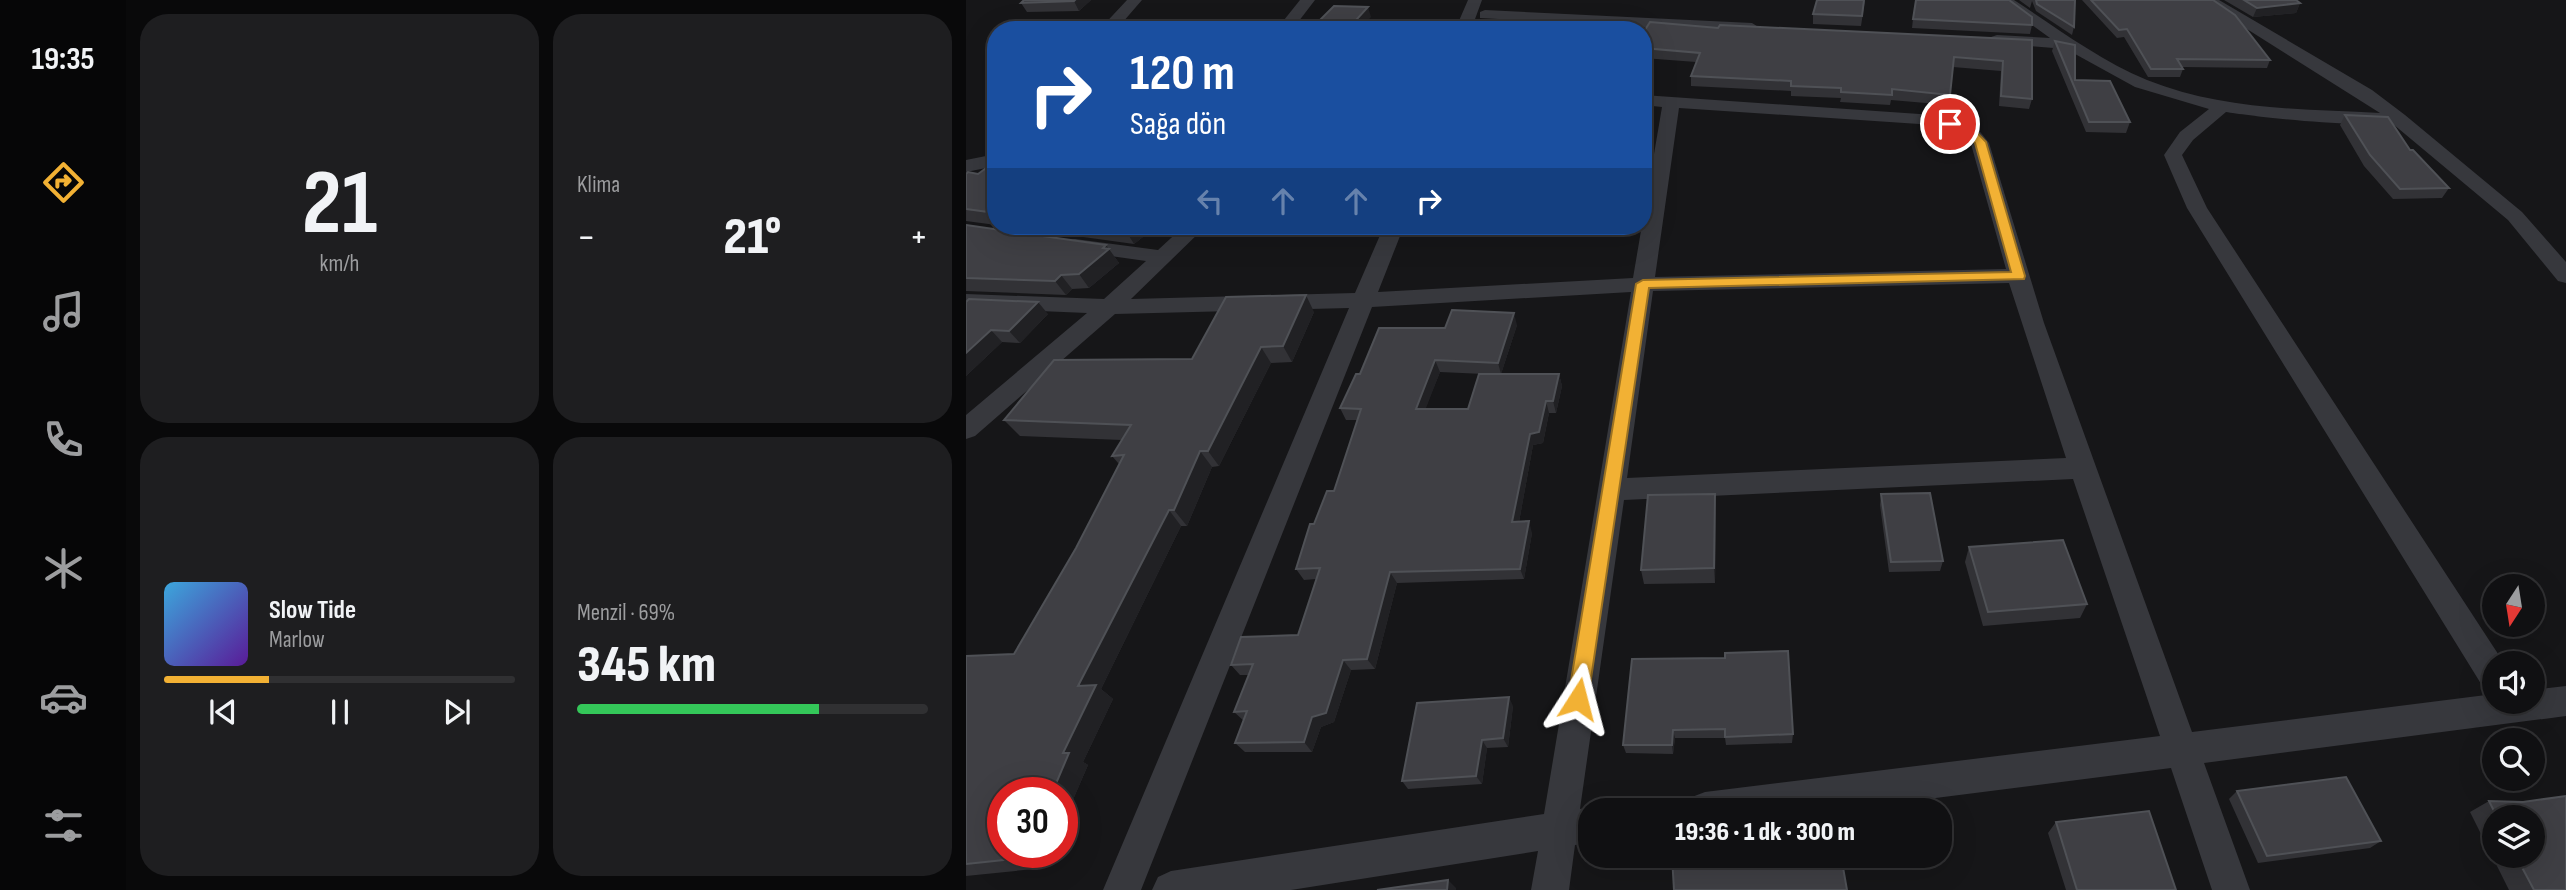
<!DOCTYPE html>
<html lang="tr">
<head>
<meta charset="utf-8">
<style>
	:root { --surface:#101012; --page:#1e1e20; --text:#f1f3f6; --muted:#9c9d9f; --line:#303032; --accent:#f2b134 }
	body { margin:0; font-family:"Sofia Sans Condensed",sans-serif; background:var(--page); color:var(--text); height:100vh; display:flex; flex-direction:column; font-size:26px; white-space:nowrap }
	* { box-sizing:border-box; margin:0 }
	p { font-size:23px; color:var(--muted) }
	.icon { flex:none; width:38px; height:38px; fill:none; stroke:currentColor; stroke-width:2; stroke-linecap:round; stroke-linejoin:round }
	.map { position:relative; flex:1; overflow:hidden }
	.side { display:flex; flex-direction:column; gap:14px; padding:14px; background:#09090a; width:840px }
	.side>* { flex:none }
	.banner { position:absolute; left:21px; top:21px; width:665px; height:214px; border-radius:28px; box-shadow:0 7px 28px #0002,0 0 0 2px var(--line); background:#1a4fa0; color:#fff; overflow:hidden }
	.needle { width:46px; rotate:192deg }
	.controls { position:absolute; left:1516px; top:574px; display:grid; gap:14px }
	.controls a { display:grid; place-items:center; width:63px; height:63px; border-radius:50%; background:var(--surface); box-shadow:0 7px 28px #0002,0 0 0 2px var(--line); font-size:35px }
	.speed { position:absolute; left:21px; top:777px; display:flex; gap:14px; font-size:35px; font-weight:700; text-align:center }
	.speed>* { display:grid; place-content:center; width:91px; height:91px; border-radius:50%; background:var(--surface); box-shadow:0 7px 28px #0002,0 0 0 2px var(--line); line-height:1 }
	.speed .limit { border:10px solid #d22; background:#fff; color:#111 }
	.pin { position:absolute; display:grid; place-items:center; width:60px; height:60px; color:#fff; margin:-30px; border:4px solid #fff; border-radius:50%; box-shadow:0 2px 7px #0007 }
	.me { position:absolute; width:77px; margin:-38px; rotate:9deg; stroke-linejoin:round; filter:drop-shadow(0 0 5px #0008) }
	.turn { display:flex; align-items:center; gap:24px; height:147px; padding:0 28px; font-size:32px }
	.turn .icon { width:91px; height:91px; stroke-width:2.5 }
	.turn b { display:block; font-size:49px; line-height:60px }
	.lanes { display:flex; align-items:center; height:66px; padding:0 28px; background:#0003; justify-content:center; gap:35px; direction:ltr }
	.lanes .off { opacity:.35 }
	.big { font-size:52px; font-weight:800; line-height:1.1 }
	.side .tile { flex:1; display:flex; flex-direction:column; justify-content:center; gap:10px; min-width:0; padding:0 24px; border-radius:28px; background:var(--page) }
	.side .dial { align-items:center; gap:0 }
	.dial b { font-size:91px; line-height:1 }
	.song { display:flex; align-items:center; gap:21px }
	.cover { width:84px; height:84px; border-radius:10px; background:linear-gradient(135deg,hsl(200 70% 55%),hsl(270 70% 35%)) }
	.played { height:7px; border-radius:4px; background:linear-gradient(90deg,var(--accent) 30%,var(--line) 30%) }
	.keys { display:flex; justify-content:space-around; direction:ltr }
	.heat { display:flex; justify-content:space-between; align-items:center; font-size:38px; direction:ltr }
	.charge { height:10px; border-radius:5px; background:linear-gradient(90deg,#34c759 69%,var(--line) 0) }
	.side .tiles { flex:1; display:grid; gap:14px; grid-template-columns:repeat(2,1fr) }
	.trip { position:absolute; left:612px; top:798px; width:374px; height:70px; border-radius:28px; background:var(--surface); box-shadow:0 7px 28px #0002,0 0 0 2px var(--line); font-weight:800; line-height:70px; text-align:center }
	main { display:flex; flex:1; min-height:0 }
	.tabs { display:flex; flex-direction:column; width:126px; justify-content:space-around; align-items:center; background:#060607; color:var(--muted) }
	.tabs .icon { width:49px; height:49px }
	.tabs .active { color:var(--accent) }
	.tabs b { font-size:32px; color:var(--text) }
	.map>svg:first-child { display:block }
</style>
</head>
<body>
<main>
<nav class="tabs">
<b>19:35</b>
<svg class="icon active" aria-label="directions" viewBox="0 0 24 24"><path d="M12 3l9 9-9 9-9-9zM9 14v-3h6M13 9l2 2-2 2"/></svg>
<svg class="icon" aria-label="music" viewBox="0 0 24 24"><path d="M9 18V5l10-2v13"/><circle cx="6" cy="18" r="3"/><circle cx="16" cy="16" r="3"/></svg>
<svg class="icon" aria-label="phone" viewBox="0 0 24 24"><path d="M5 4h4l2 5-3 2q2 4 5 5l2-3 5 2v4C11 20 4 13 5 4z"/></svg>
<svg class="icon" aria-label="climate" viewBox="0 0 24 24"><path d="M12 3v18M4 7l16 10M4 17L20 7"/></svg>
<svg class="icon" aria-label="car" viewBox="0 0 24 24"><path d="M5 17H2v-5l4-1 3-4h7l3 4 3 1v5h-3M9 17h6M6 11h13"/><circle cx="7" cy="17" r="2"/><circle cx="17" cy="17" r="2"/></svg>
<svg class="icon" aria-label="filters" viewBox="0 0 24 24"><path d="M4 7h16M4 17h16"/><circle cx="9" cy="7" r="2"/><circle cx="15" cy="17" r="2"/></svg>
</nav>
<section class="side">
<div class="tiles">
<div class="tile dial"><b>21</b><p>km/h</p></div>
<div class="tile"><p>Klima</p>
<div class="heat"><a>−</a><b class="big">21°</b><a>+</a></div>
</div>
<div class="tile">
<div class="song"><i class="cover"></i><div><b>Slow Tide</b><p>Marlow</p></div></div>
<div class="played"></div>
<div class="keys"><svg class="icon" aria-label="previous" viewBox="0 0 24 24"><path d="M18 5L8 12l10 7zM5 5v14"/></svg><svg class="icon" aria-label="pause" viewBox="0 0 24 24"><path d="M8 5v14M16 5v14"/></svg><svg class="icon" aria-label="next" viewBox="0 0 24 24"><path d="M6 5l10 7-10 7zM19 5v14"/></svg></div>
</div>
<div class="tile"><p>Menzil · 69%</p><b class="big">345 km</b><div class="charge"></div></div>
</div>
</section>
<div class="map">
<svg width="1600" height="890" viewBox="0 0 1600 890">
	<rect width="100%" height="100%" fill="#161618"/>
	<g fill="none" stroke-linecap="round" stroke-linejoin="round">
		<path fill="#37383d" fill-rule="evenodd" d="M161,0h15l-26,30h-17z
			M334,0h15l-23,30h-16z
			M502,0h14l-11,30h-16z
			M1031,0h17c43,28 85,60 133,80 75,30 154,29 233,33l-179,-113h18l153,90 33,25 117,97 44,50v21l-8,-2 -50,-61 -121,-101c-13,12 -137,-3 -161,-7l-33,28 -11,15 25,53 297,455h-10v28l-11,-4 -296,-479 -23,-53 16,-23 29,-23 -74,-22 -69,-38 -75,-6v-6l6,-2 53,3z
			M519,10l267,13 8,5 -8,5 -272,-15v-6z
			M677,95l291,20 39,8 16,20 55,180 148,409 302,-38v8h38v-12l34,-4v30l-362,47 46,127h-38l-41,-122 -330,42h-154l5,-13 13,-5 455,-56 -87,-257 -449,21 -44,309 11,-2 8,3h-8v33l-16,2 -6,45h-38l7,-39 -247,39h-139l6,-13 13,-6 373,-57 87,-522 -259,15 -231,583h-38l246,-582 -234,6 -140,122 -9,3v-24l121,-102 -121,-5v-14l138,5 42,-38 -78,-11 -4,-5 4,-5 7,-1 83,11 26,-24h22l-75,73 224,-6 29,-67h20l-26,66 255,-14 29,-171 -19,-2zM713,108l255,17 27,6 10,13 35,125 -351,8zM1043,283l57,175 -439,20 26,-187z
			M30,154v12l-30,6v-12z"/>
	</g>
	<path fill="#323236" fill-rule="evenodd" d="M58,0h67l-12,11 -52,1 -6,-9z
		M851,0h48l-4,26 -48,-2v-10z
		M1053,0h56l-1,27 -2,8 -36,-24 -4,-10 -2,7z
		M1116,0h131l57,60 -3,8 -85,-1 1,2 -3,8h-32l-24,-40 -7,1z
		M1258,0h72l4,3 -4,10 -43,4z
		M947,19l119,6 -2,9 -118,-6z
		M752,28l314,12v59l-3,10 -30,-3 2,-35 -48,-4 -4,38 -58,-5 -1,5 -50,-3 1,-4 -50,-2v-5l-100,-5v-10l5,-14 -53,-4v-25z
		M1089,41l20,39 55,42 -4,11 -40,-1 -34,-81z
		M1379,115l104,73 -7,10 -49,1 -29,-33 -24,-41z
		M30,161v64l-30,-4v-47h12z
		M0,225l140,20 13,18 -30,25 -17,1 -6,6 -100,-4z
		M38,226h153l-23,18z
		M0,302l82,12 -28,29 -18,-1 -36,34z
		M348,312l-22,50 -21,1 -52,103 -7,1 -25,59h-6l-80,163 12,10 -30,63 5,3 -26,60v-32l-11,59 -7,16 -78,8v-220l48,-2 62,-106 43,-84 -7,-8 10,-16 -102,-4 -16,-16 188,-61z
		M551,325l-16,49h58l3,12 -6,27h-7l-6,30 -10,2 -14,77 13,11 -8,46 -127,4 -22,86 -24,1 -17,52 -13,5 -9,25h-67l-10,-9 9,-22 -10,-9 15,-37h-9l-9,-10 67,-30 18,-56 -12,1 -8,-11 18,-45 20,-33 23,-71h-11l-6,-12 20,-34 85,-46zM474,372l44,2 -16,35h-43z
		M915,494l62,67 -3,10 -51,1 -9,-67z
		M750,509l-1,74 -71,1 -3,-14z
		M1003,547l118,57 -7,14 -97,8 -18,-64z
		M666,659l161,75 -1,9 -66,2 -1,-7h-50l-2,16 -47,-1 -3,-8z
		M547,706l-5,41 -21,1 -5,36 -74,5 -6,-8z
		M1271,791l144,50 -11,7 -112,15 -29,-64z
		M1600,796v94h-57l-39,-78 19,-11 34,1zM1528,817h38v39h-38z
		M1090,822l120,68h-110l-18,-57z"/>
	<path fill="#212124" d="M109,0h16l-12,11 -5,-10z
		M1334,3l-4,10 -43,4 4,-9z
		M402,7l3,10 -12,13h-12z
		M167,226h24l-23,18 -8,-13z
		M140,245l13,18 -30,25 -10,-14z
		M95,275l11,14 -6,6 -11,-14z
		M340,295l8,17 -22,50 -9,-16z
		M72,302l10,12 -28,29 -11,-12z
		M548,313l3,12 -16,49 -3,-11z
		M25,330l11,12 -36,34v-23z
		M295,347l10,16 -52,103 -11,-15z
		M469,360l5,12 -19,49 -5,-12z
		M593,374l3,12 -6,27 -3,-12z
		M580,401l3,12 -6,30 -10,2 -16,88 -5,-11 18,-88z
		M234,451l12,16 -25,59 -13,-16z
		M749,494l1,15 -1,74 -1,-15z
		M203,510l12,16 -80,163 12,10 -30,63 5,3 -26,60v-32h-10l11,-40 15,-67z
		M563,521l3,12 -8,46 -4,-10z
		M424,572l7,11 -22,86 -8,-10z
		M377,660l8,10 -17,52 -13,5 -9,25 -8,-10 8,-25z
		M543,697l4,9 -5,41 -5,-9z
		M707,730l2,8 -2,16 -1,-9z
		M516,740l5,8 -5,36 -6,-8z
		M59,852h26l-7,16 -21,-10z
		M482,880l8,8v2h-9z"/>
	<path fill="#3f3f44" stroke="#4f5156" stroke-width="2" d="M58,0h51l-1,1 -53,2z
		M851,0h47l-2,16 -49,-2z
		M950,0h93l23,17v8l-119,-6z
		M1070,0h39l-1,27 -37,-23z
		M1125,0h122l22,15 35,45 -93,-1 6,10h-32l-24,-40 -8,1z
		M1278,0h52l4,3 -43,5z
		M368,6l34,1 -21,23h-37z
		M684,22l68,6 2,-3 312,15v59l-31,-3 2,-35 -49,-4 -4,38 -58,-6v6l-51,-3v-4l-50,-2v-5l-100,-5 9,-23 -57,-5v-15z
		M1089,41l20,4v35l35,1 20,41h-41z
		M1379,115l43,2 22,33h3l36,38 -49,1 -30,-34z
		M30,161v52l-30,-4v-35l2,-2 10,2z
		M0,225l140,20 -3,3 6,1 -30,25 -18,1 -6,6 -89,-3z
		M120,226h47l-7,5z
		M340,295l-23,51 -22,1 -53,104h-8l-26,59h-5l-91,176 18,-1 -33,68h6l-17,40h-49v59h22l-2,6 -57,6v-208l48,-2 62,-106 48,-93 -12,1 19,-31 -127,-5 50,-60 138,-1 34,-62z
		M3,299l69,3 -29,29 -18,-1 -25,23v-51z
		M486,310l62,3 -16,50 -63,-3 -19,49h52l11,-35h80l-6,27h-7l-7,31 -9,2 -18,88 17,-1 -9,48 -130,3 -23,87 -24,1 -17,53 -14,4 -8,25 -69,1 12,-32 -13,1 19,-48 -22,1 10,-28 57,-2 22,-67 -24,1 14,-45h4l13,-33h7l27,-82 -21,-1 16,-34h4l19,-46h66z
		M964,493l13,68 -52,1 -10,-68z
		M749,494l-1,74 -73,2 7,-75z
		M1097,540l24,64 -99,8 -19,-65z
		M822,651l5,83 -68,3v-8l-52,1 -1,15h-49l9,-86 93,-1v-5z
		M543,697l-6,41 -21,2 -6,36 -74,5 15,-78z
		M1380,777l35,64 -114,15 -30,-65z
		M1600,796v94h-32l-18,-34h16v-39h-35l-8,-16 34,1z
		M1183,811l27,79h-99l-21,-68z
		M706,856h169l6,34h-173z
		M482,880l-1,10h-70z"/>
	<path fill="#f2b134" stroke="#9d7322" stroke-width="2" d="M984,120l20,5 16,17 39,134 -1,3 -375,9 -61,411 -3,6 -7,3 -7,-3 -3,-6 68,-415 7,-4 368,-8 -36,-129 -12,-13 -17,-4v-5z"/>
</svg>
<div class="controls">
<a><svg class="needle" viewBox="-14 -14 28 28"><path d="M0-13l5 13h-10z" fill="#e53935"/><path d="M0 13l5-13h-10z" fill="#9c9d9f"/></svg></a>
<a><svg class="icon" aria-label="sound" viewBox="0 0 24 24"><path d="M4 9h4l5-4v14l-5-4H4zM17 9q2 3 0 6"/></svg></a>
<a><svg class="icon" aria-label="search" viewBox="0 0 24 24"><circle cx="10" cy="10" r="6"/><path d="M15 15l6 6"/></svg></a>
<a><svg class="icon" aria-label="layers" viewBox="0 0 24 24"><path d="M12 4l9 5-9 5-9-5zM3 14l9 5 9-5"/></svg></a>
</div>
<div class="speed"><div class="limit">30</div></div>
<div class="pin" style="left:984px;top:124px;background:#d93025"><svg class="icon" aria-label="arrive" viewBox="0 0 24 24"><path d="M6 21V4h12l-3 4 3 4H6"/></svg></div>
<svg class="me" style="left:612px;top:699px" viewBox="-20 -20 40 40"><path d="M0-17L14 15 0 8-14 15z" fill="#f2b134" stroke="#fff" stroke-width="4"/></svg>
<div class="trip">19:36 · 1 dk · 300 m</div>
<div class="banner">
<div class="turn"><svg class="icon" aria-label="right" viewBox="0 0 24 24"><path d="M7 20v-9h11M14 6l5 5-5 5"/></svg><div><b>120 m</b>Sağa dön</div></div>
<div class="lanes"><svg class="icon off" aria-label="left" viewBox="0 0 24 24"><path d="M17 20v-9H6M10 6l-5 5 5 5"/></svg><svg class="icon off" aria-label="ahead" viewBox="0 0 24 24"><path d="M12 20V5M6 11l6-6 6 6"/></svg><svg class="icon off" aria-label="ahead" viewBox="0 0 24 24"><path d="M12 20V5M6 11l6-6 6 6"/></svg><svg class="icon" aria-label="right" viewBox="0 0 24 24"><path d="M7 20v-9h11M14 6l5 5-5 5"/></svg></div>
</div>
</div>
</main>
</body>
</html>
